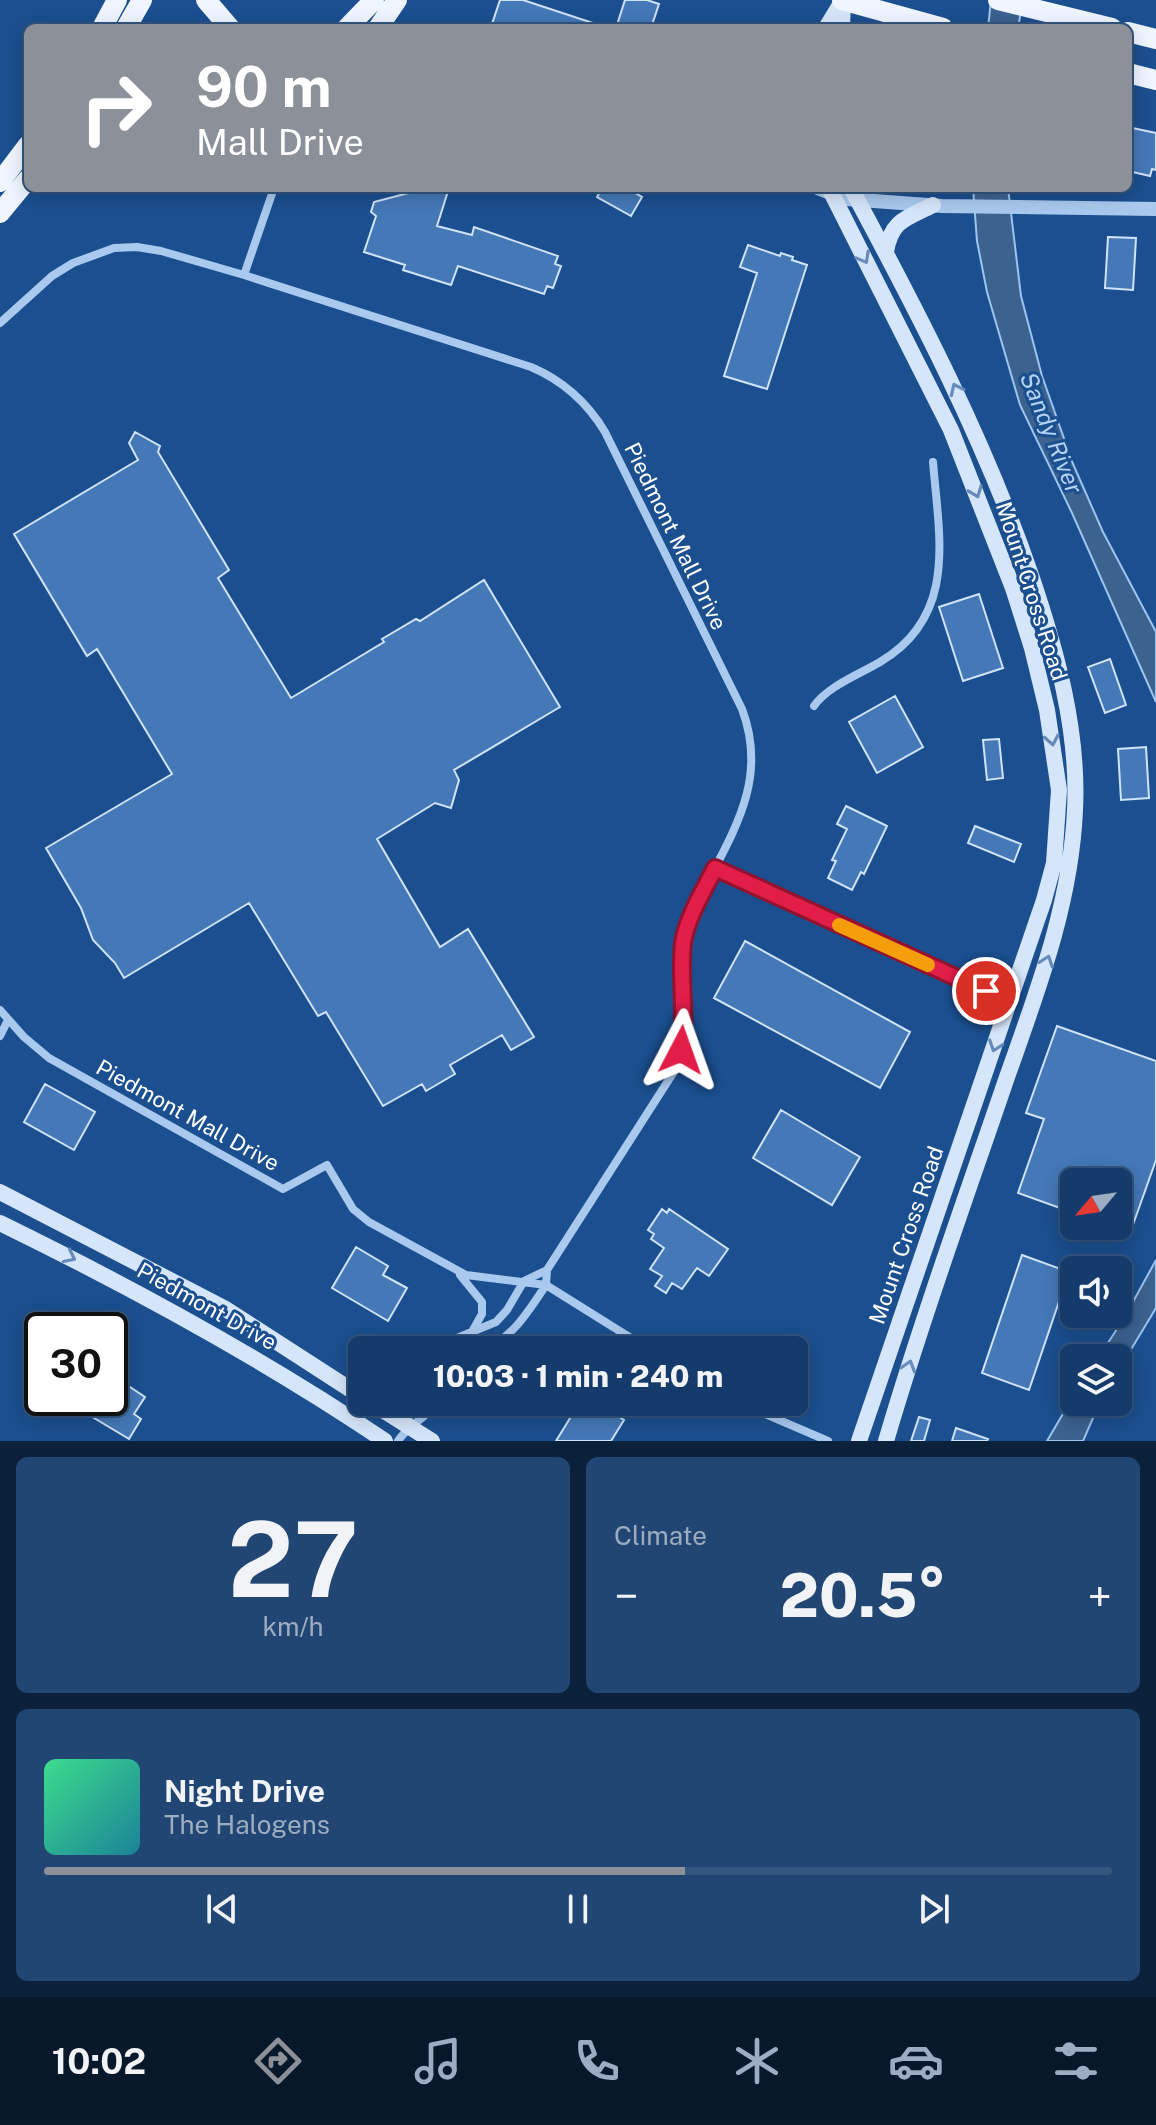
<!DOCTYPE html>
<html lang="en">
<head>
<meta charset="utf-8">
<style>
	:root { --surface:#143b6b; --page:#214673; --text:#f1f3f6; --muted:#9dadc1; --line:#33557e; --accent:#8c9099 }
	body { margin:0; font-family:"Public Sans",sans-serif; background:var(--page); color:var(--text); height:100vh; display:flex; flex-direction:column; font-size:30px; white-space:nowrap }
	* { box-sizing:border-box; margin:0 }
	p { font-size:26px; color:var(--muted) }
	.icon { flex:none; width:44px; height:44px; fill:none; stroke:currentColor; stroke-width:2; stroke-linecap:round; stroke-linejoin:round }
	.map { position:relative; height:1441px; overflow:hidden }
	.panel { display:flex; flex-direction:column; gap:16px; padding:16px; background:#0b203b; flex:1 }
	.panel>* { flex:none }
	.banner { position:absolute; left:24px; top:24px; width:1108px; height:168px; border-radius:12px; box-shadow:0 4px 20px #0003,0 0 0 2px var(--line); background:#8c9099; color:#fff; overflow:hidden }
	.needle { width:52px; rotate:241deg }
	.controls { position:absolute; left:1060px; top:1168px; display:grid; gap:16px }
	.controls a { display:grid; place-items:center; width:72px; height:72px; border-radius:12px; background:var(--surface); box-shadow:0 4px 20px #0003,0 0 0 2px var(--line); font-size:40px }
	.speed { position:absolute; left:24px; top:1312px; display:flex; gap:16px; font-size:40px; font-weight:700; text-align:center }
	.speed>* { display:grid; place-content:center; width:104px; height:104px; border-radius:50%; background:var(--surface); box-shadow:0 4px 20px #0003,0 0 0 2px var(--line); line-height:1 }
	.speed .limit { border:4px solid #111; border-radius:12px; background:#fff; color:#111 }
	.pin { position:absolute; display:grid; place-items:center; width:68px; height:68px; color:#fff; margin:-34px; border:4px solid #fff; border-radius:50%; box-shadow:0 2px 8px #0007 }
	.me { position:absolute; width:88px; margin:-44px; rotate:4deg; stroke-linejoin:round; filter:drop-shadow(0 0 6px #0008) }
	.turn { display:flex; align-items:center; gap:28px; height:168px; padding:0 40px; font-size:36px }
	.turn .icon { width:104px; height:104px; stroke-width:2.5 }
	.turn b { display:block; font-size:56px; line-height:68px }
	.big { font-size:60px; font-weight:800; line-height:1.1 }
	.panel .tile { flex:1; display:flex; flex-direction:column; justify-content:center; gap:12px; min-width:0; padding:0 28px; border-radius:12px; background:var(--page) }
	.panel .dial { align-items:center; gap:0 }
	.dial b { font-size:104px; line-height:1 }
	.song { display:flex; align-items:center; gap:24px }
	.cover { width:96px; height:96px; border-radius:12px; background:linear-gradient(135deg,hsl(150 70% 55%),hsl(190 70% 35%)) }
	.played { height:8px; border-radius:4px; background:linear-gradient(90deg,var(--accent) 60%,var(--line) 60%) }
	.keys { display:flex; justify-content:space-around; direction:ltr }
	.heat { display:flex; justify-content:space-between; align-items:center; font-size:44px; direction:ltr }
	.panel .tiles { flex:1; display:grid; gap:16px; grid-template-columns:1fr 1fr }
	.tile:last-child { grid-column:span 2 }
	.trip { position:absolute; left:348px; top:1336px; width:460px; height:80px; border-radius:12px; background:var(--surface); box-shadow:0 4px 20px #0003,0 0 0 2px var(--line); font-weight:800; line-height:80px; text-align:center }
	.tabs { display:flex; height:128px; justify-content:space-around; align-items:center; background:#08182b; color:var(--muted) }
	.tabs .icon { width:56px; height:56px }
	.tabs .active { color:var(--accent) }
	.tabs b { font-size:36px; color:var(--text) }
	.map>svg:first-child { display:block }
</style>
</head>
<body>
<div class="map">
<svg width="1156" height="1441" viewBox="0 0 1156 1441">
	<rect width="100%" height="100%" fill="#1b4f8f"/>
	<path fill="#3c6290" stroke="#9cc4f0" stroke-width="2" d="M991,0h32l-5,28h-30z
		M973,188h35l13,108 21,80 31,88 30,68 53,100v70l-84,-189 -52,-108 -33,-113 -10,-51z
		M1156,1260v48l-38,63v-13h-20l25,-38z
		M1074,1395v7h26l-17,39h-36z"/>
	<path fill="#4478b7" stroke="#cfe3fa" stroke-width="2" d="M500,0h23l79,26v2h-99l-11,-4z
		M625,0h22l12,4 -8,24h-35z
		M1128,127l28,6v37l-4,-1 -2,7 -22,-5z
		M415,188h34l-12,38 35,9 2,-8 84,29 -3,8 6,2 -8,22 -6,-2 -3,8 -86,-28 -7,19 -48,-15 2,-5 -41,-13 12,-36 -5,-4 3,-10 42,-11z
		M602,188h24l16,9 -11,19 -34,-19z
		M1108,237l28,1 -3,52 -28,-2z
		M748,245l32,11 1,-3 12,4 -1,3 15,5 -40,124 -43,-13 33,-103 -17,-6z
		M135,432l25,14 -2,6 71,118 -11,8 73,120 93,-56 -2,-3 34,-20 4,2 64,-41 76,127 -106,63 5,10 -8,28 -16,-5 -58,36 63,108 28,-18 66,108 -23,13 -9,-15 -52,30 5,9 -29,17 -4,-7 -39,22 -57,-94 -8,4 -69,-113 -125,75 -9,-15 -22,-23 -12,-32 -35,-60 126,-74 -75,-125 -10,7 -73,-122 124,-74 -9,-17z
		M979,594l24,74 -40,13 -24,-74z
		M1110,659l16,46 -21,8 -17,-46z
		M895,696l28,51 -46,26 -28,-51z
		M999,739l4,39 -16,2 -4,-40z
		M1146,747l3,51 -28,2 -3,-51z
		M846,806l41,20 -23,48 -3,-2 -9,18 -24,-12 8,-17 -4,-1 15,-31 -10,-5z
		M975,826l46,18 -7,18 -46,-19z
		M745,941l165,91 -30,56 -166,-90z
		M1057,1026l99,35v99l-26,73 -12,-4v-47h-44v31l-56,-20 26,-74 -18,-6z
		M45,1084l50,28 -21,38 -50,-28z
		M781,1110l79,47 -28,48 -79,-47z
		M662,1209l5,4 2,-4 59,40 -19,27 -12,-8 -15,21 -10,-6 -6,10 -11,-7 7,-10 -12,-7 14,-21 -13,-9 3,-5 -6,-4z
		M356,1247l32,19 -5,9 24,13 -19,33 -56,-33z
		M1022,1255l47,17 -40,118 -47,-17z
		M115,1377l30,20 -11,17 7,5 -12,20 -45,-27 9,-14h17v-12z
		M580,1402h16l28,18 -13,21h-55z
		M919,1417l11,3 -6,21h-13z
		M956,1428l32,11 -1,2h-35z"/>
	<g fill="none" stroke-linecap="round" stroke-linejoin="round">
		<path stroke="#a9c9ee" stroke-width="8" d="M810,188l22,9
			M244,275l30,-87
			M0,323l52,-47 21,-13 41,-15 23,-1 24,4 83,24 287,92c33,14 56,35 74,65l137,277c26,69 -7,120 -38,180 -8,17 -17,34 -20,52 -8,43 7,86 -9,129l-128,200 -1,15
			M814,706c14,-20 46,-32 66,-44 78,-46 59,-125 53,-200
			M715,868l295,133
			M0,1010l24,27 25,21 234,131 44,-24 26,44 16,13 97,53 80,10 104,65
			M0,1036l8,-16
			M460,1275l22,27v12l-9,16
			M443,1350l14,-12 39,-16 11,-12 17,-29 23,-11
			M484,1350c30,-14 44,-38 62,-65
			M737,1402l91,39
			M408,1425l2,-23
			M398,1441c12,-18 28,-22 39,-39"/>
		<path stroke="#a9c9ee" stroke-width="14" d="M833,198l109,8 214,3"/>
		<path stroke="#d6e6fa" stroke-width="16" d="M826,28l17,-28
			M842,28l1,-26
			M829,188l122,242 62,158 19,60 15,62 12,80 -5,73 -10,37 -185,541
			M851,188c68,126 133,251 180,387 25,74 48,155 44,235 -4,94 -38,182 -69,270 -41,120 -84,239 -120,361
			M886,252c5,-32 21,-34 47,-47
			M0,1192l224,116 138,89
			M0,1223c133,65 262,135 385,218
			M370,1402l62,39"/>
		<path stroke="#f0f6ff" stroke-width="20" d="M206,0l24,28
			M842,0l101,28
			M998,0l114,28
			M102,28l15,-28
			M126,28l16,-28
			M347,28l27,-28
			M378,28l19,-28
			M1128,32l28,7
			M1128,73l28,7
			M0,182l28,-37
			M0,213l28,-34"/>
	</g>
	<defs><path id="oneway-chevron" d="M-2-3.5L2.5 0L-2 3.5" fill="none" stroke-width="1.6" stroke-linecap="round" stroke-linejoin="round" transform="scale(2)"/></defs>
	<g stroke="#668bba">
		<use href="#oneway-chevron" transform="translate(864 258) rotate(61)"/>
		<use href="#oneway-chevron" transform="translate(956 389) rotate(-115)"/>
		<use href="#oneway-chevron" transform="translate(976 492) rotate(69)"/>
		<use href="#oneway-chevron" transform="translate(1052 740) rotate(80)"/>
		<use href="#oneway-chevron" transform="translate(1047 961) rotate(-71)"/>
		<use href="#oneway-chevron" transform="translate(995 1046) rotate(109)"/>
		<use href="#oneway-chevron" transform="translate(70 1257) rotate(26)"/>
		<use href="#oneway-chevron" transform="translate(909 1366) rotate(-73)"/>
	</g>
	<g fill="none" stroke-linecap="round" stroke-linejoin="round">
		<g stroke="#92132f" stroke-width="20">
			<path id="route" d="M681,1050c6,-36 -2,-71 2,-107 4,-26 20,-51 32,-75l271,123"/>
		</g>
		<use href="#route" stroke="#e11d48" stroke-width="14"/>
		<path stroke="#f59e0b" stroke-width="14" d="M839,925l89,40"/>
	</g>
	<g text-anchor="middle" stroke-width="6" stroke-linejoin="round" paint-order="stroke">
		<g font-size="22" fill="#fff" stroke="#1b4f8f">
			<text transform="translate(676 536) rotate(64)" y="8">Piedmont Mall Drive</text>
			<text transform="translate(1032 591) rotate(72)" y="8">Mount Cross Road</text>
			<text transform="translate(188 1115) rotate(29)" y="8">Piedmont Mall Drive</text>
			<text transform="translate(906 1235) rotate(-71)" y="8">Mount Cross Road</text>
			<text transform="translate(207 1306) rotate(29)" y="8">Piedmont Drive</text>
		</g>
		<g font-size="24" font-style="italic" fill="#b5d3f5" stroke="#1b4f8f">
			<text transform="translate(1051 433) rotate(68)" y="8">Sandy River</text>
		</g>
	</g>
</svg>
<div class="controls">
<a><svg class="needle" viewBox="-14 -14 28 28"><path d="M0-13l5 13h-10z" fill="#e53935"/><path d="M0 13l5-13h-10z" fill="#9dadc1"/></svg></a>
<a><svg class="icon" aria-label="sound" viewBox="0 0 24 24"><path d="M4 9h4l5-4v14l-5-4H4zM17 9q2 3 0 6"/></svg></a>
<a><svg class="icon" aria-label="layers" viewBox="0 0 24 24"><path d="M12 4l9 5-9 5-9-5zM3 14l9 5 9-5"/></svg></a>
</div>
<div class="speed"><div class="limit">30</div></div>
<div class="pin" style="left:986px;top:991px;background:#d93025"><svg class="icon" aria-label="arrive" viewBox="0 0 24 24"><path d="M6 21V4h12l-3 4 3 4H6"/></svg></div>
<svg class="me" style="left:681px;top:1050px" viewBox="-20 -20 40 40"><path d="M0-17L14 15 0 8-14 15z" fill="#e11d48" stroke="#fff" stroke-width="4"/></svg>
<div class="trip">10:03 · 1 min · 240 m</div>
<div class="banner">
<div class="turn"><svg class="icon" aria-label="right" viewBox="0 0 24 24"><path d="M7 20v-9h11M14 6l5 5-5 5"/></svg><div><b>90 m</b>Mall Drive</div></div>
</div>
</div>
<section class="panel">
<div class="tiles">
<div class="tile dial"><b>27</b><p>km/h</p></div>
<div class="tile"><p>Climate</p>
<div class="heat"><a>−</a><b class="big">20.5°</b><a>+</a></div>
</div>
<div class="tile">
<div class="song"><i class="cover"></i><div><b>Night Drive</b><p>The Halogens</p></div></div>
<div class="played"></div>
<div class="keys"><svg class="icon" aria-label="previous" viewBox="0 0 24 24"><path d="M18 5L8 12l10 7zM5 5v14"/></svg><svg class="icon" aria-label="pause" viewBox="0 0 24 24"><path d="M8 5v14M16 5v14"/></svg><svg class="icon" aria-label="next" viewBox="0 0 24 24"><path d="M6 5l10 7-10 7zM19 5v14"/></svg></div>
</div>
</div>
</section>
<nav class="tabs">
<b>10:02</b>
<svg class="icon active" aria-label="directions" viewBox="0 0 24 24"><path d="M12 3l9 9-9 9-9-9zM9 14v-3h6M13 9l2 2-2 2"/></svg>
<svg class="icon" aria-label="music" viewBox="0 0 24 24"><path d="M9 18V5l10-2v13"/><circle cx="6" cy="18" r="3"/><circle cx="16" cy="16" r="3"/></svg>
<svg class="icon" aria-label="phone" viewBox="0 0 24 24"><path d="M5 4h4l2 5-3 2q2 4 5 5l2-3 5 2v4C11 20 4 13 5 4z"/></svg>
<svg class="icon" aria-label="climate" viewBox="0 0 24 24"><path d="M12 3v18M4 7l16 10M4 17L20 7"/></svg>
<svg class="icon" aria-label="car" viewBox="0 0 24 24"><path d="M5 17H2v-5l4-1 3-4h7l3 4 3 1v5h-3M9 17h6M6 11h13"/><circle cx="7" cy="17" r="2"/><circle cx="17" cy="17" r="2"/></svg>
<svg class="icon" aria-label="filters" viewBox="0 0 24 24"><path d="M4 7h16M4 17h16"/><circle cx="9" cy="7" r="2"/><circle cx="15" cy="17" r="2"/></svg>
</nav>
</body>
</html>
